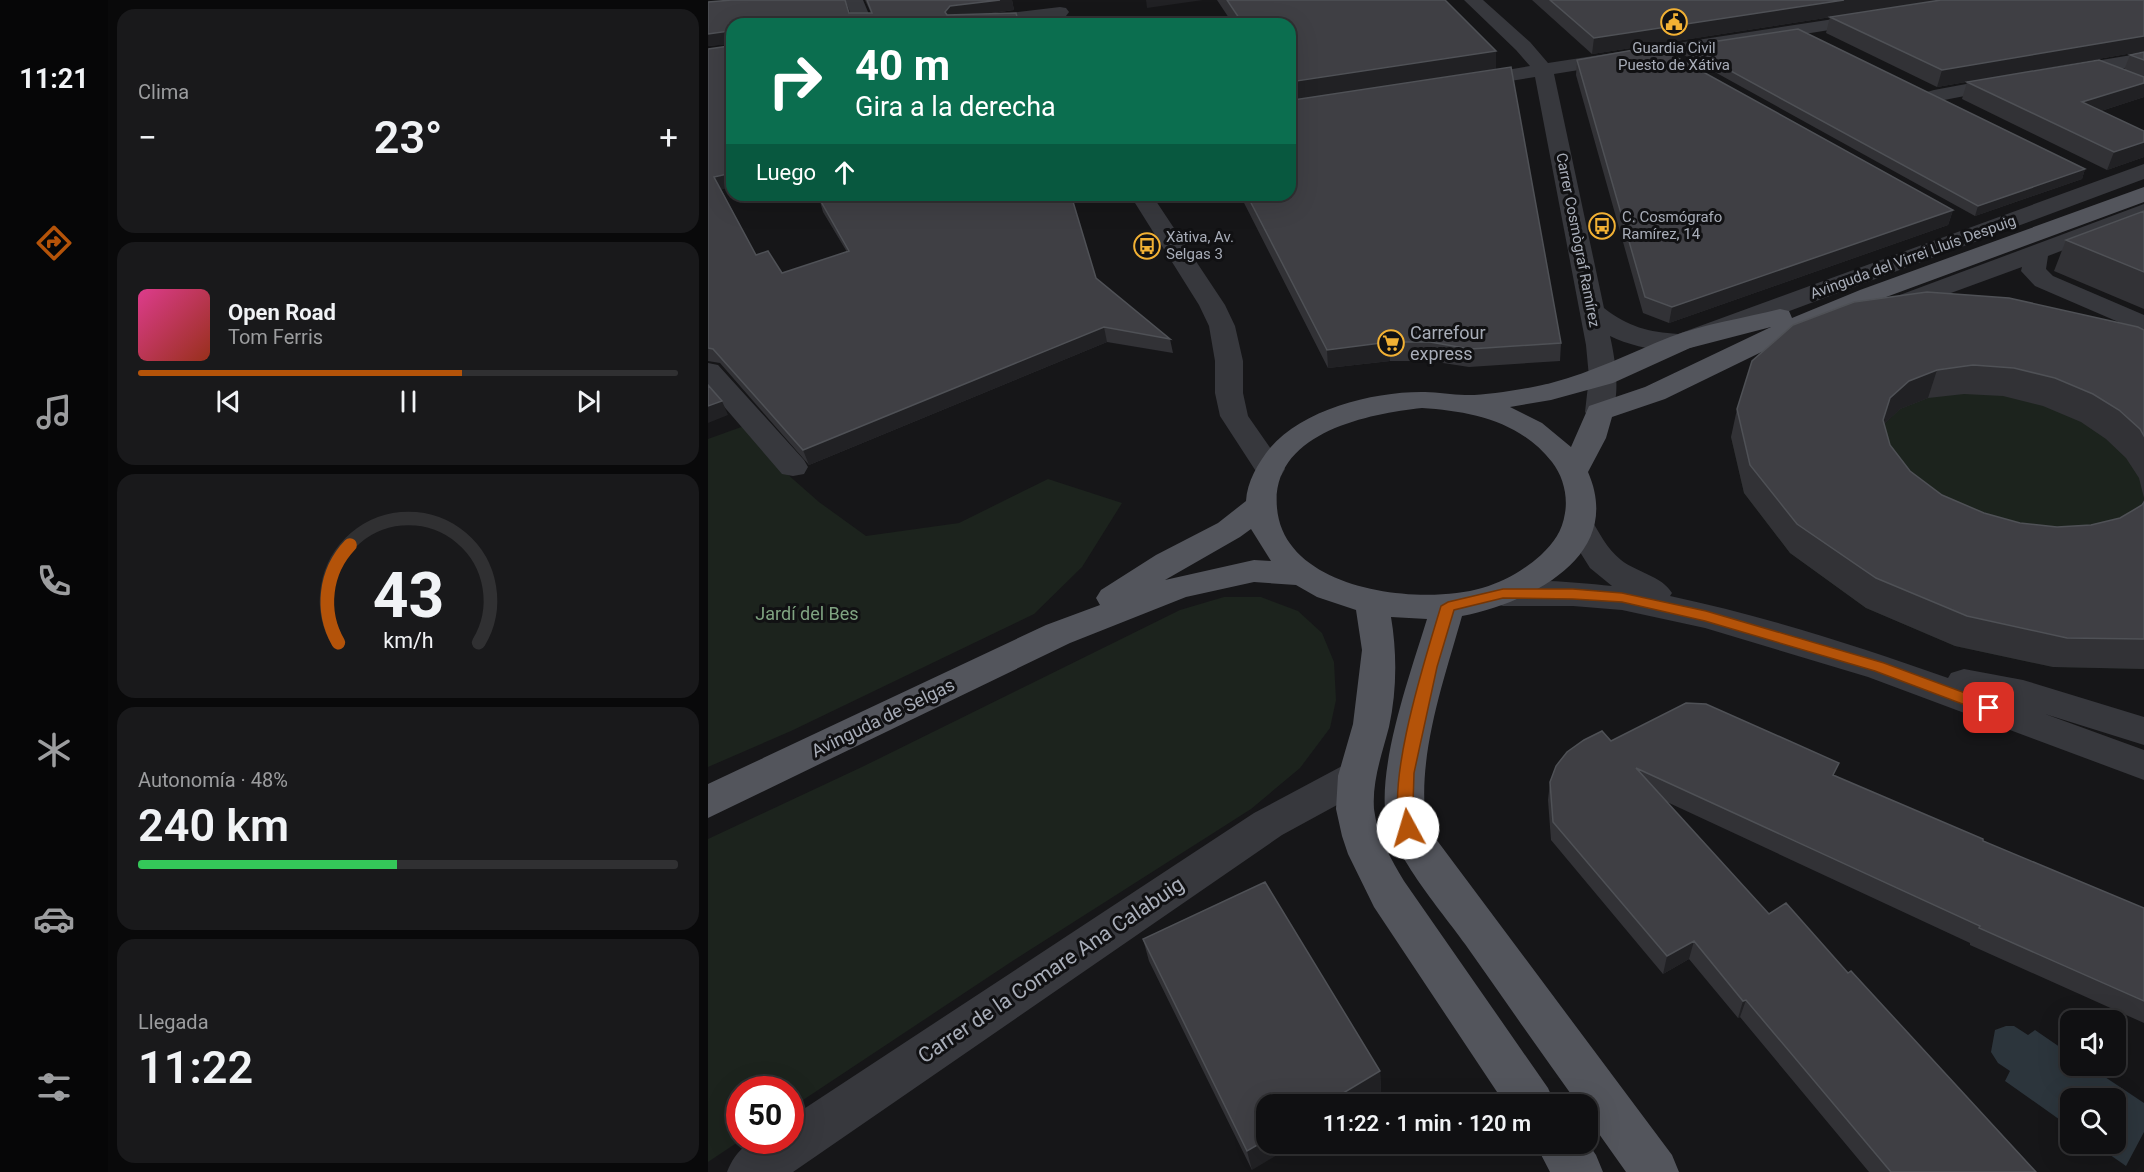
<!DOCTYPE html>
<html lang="es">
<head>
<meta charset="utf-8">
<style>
	:root { --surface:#101012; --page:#19191b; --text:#f1f3f6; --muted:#9c9d9f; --line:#303032; --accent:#b45309 }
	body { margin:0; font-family:Roboto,sans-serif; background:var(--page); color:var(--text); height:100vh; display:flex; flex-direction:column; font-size:22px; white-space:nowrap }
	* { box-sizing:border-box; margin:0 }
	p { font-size:20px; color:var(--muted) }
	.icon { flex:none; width:33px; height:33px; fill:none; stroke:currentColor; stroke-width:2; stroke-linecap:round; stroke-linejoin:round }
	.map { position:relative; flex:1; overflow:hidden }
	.sheet { display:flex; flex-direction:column; gap:9px; padding:9px; background:#09090a; width:600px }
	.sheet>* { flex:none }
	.guide { position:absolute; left:18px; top:18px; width:570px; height:183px; border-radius:18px; box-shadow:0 6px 24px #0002,0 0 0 2px var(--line); background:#0b6e4f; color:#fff; overflow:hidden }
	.buttons { position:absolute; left:1352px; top:1010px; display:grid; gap:12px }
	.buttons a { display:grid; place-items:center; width:66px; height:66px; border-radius:12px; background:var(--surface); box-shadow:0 6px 24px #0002,0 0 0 2px var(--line); font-size:30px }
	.speed { position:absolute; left:18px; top:1076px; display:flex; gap:12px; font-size:30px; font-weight:700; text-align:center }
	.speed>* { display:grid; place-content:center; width:78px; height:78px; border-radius:50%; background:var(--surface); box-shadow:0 6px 24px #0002,0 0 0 2px var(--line); line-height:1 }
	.speed .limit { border:9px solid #d22; background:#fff; color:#111 }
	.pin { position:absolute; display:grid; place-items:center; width:51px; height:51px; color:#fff; margin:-26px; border-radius:12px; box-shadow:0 3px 9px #0006 }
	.me { position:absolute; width:66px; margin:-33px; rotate:354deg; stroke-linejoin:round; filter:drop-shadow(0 0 4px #0008) }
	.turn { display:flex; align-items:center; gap:21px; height:126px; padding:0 30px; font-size:27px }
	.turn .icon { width:78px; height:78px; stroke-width:2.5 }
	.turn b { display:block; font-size:42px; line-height:51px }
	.then { display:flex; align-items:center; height:57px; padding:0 30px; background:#0003; gap:12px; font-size:22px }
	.big { font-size:45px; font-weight:600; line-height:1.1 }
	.sheet .card { flex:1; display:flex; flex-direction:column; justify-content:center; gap:9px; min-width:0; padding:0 21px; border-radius:18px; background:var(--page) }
	.sheet .dial { align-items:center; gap:0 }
	.dial svg { height:156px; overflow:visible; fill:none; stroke:var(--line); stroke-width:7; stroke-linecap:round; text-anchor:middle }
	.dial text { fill:var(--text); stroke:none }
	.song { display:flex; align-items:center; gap:18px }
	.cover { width:72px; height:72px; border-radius:9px; background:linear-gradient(135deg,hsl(330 70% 55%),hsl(10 70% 35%)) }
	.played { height:6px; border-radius:3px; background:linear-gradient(90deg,var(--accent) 60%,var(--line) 60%) }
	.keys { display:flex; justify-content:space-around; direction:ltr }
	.heat { display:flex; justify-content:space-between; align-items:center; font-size:33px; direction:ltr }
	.charge { height:9px; border-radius:4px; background:linear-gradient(90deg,#34c759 48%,var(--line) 0) }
	.trip { position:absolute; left:548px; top:1094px; width:342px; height:60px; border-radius:18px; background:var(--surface); box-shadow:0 6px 24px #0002,0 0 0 2px var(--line); font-weight:600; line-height:60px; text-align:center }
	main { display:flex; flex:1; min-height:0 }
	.tab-bar { display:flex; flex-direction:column; width:108px; justify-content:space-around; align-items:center; background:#060607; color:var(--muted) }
	.tab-bar .icon { width:42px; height:42px }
	.tab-bar .current { color:var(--accent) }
	.tab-bar b { font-size:27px; color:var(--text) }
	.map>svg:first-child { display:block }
</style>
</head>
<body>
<main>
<nav class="tab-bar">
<b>11:21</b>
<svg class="icon current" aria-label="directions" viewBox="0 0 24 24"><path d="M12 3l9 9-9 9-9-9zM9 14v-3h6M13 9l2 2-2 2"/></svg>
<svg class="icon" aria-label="music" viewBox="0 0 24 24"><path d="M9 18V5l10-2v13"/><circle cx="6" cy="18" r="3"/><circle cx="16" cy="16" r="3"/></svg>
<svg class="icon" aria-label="phone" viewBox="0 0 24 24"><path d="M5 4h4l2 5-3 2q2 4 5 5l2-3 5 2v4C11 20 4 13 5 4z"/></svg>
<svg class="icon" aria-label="climate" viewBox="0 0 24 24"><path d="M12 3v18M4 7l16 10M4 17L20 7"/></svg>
<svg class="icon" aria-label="car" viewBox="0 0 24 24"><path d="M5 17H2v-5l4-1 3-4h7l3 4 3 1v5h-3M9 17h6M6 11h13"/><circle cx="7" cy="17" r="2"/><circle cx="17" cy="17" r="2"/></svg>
<svg class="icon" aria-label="filters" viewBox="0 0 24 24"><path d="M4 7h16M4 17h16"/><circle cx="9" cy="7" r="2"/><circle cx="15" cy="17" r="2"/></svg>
</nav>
<section class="sheet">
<div class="card"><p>Clima</p>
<div class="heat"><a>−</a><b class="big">23°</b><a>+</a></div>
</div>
<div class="card">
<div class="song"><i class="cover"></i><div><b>Open Road</b><p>Tom Ferris</p></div></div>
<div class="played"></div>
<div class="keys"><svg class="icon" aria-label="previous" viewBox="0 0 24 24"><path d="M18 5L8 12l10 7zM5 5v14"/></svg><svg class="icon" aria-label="pause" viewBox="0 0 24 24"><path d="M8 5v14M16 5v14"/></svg><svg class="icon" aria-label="next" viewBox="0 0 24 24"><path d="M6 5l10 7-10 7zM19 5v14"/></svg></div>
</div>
<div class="card dial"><svg viewBox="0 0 100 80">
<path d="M14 69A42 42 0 1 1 86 69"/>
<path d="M14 69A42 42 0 0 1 20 19" stroke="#b45309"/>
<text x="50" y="56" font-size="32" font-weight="700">43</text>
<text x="50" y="72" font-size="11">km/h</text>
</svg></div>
<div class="card"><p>Autonomía · 48%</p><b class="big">240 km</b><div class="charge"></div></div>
<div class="card"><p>Llegada</p><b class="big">11:22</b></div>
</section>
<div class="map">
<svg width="1436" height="1172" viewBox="0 0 1436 1172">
	<rect width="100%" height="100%" fill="#161618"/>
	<path fill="#1c231d" d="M1436,370v299l-91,-2 -98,-21 -89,-38 -76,-55 -46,-60 -13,-56 15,-48z
		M36,426l42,47 33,29 47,34 93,-13 89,-44 74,24 -40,64 -48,47 -243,117 -83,36v-328z
		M516,597h37l37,14 24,22 12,29 2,38 -6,28 -30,40 -49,41 -237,151 -223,148 -1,-19h-50l1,51 -33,22v-323l156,-73 316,-156z"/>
	<path fill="#2c353c" d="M1298,1026h8l14,9 7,-5 35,24v11h17l57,38v29l-18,34 -33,-23h22v-45h-45v29l-65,-46 5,-10 -12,-8 -7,-11 4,-22z"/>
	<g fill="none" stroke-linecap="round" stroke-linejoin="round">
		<path fill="#37383d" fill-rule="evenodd" d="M137,0h18l10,24h-18z
			M756,0h19l47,42 18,21 325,-50 6,1 3,4 -3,4 -6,1 -319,51 50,234c24,19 45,24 74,26l466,-170v15l-454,169c-24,6 -58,-1 -80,-12 5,22 12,63 -1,82l-10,3 -10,-3 -4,-6 4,-35 -3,-32 -51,-268 -68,11 -7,-2 -3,-4 3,-4 70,-12 -14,-16z
			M352,7l6,1 3,4 -3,4 -61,8h-55l3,-4 6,-1z
			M1436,53v12l-79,13 -7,-2 -3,-4 3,-4 7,-2z
			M1301,76l7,2 3,4 -3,4 -82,16 -7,-2 -3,-4 3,-4 7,-2z
			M422,195h22l73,110 10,21 8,35v32l5,23 37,53 -4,7 -11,2 -11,-2 -39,-60 -5,-23v-32l-6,-35 -10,-21z
			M1436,204v15l-96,37 -2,13 7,7 91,39v18l-109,-47 -14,-15 1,-4 -123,45 -9,3 -9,-3 -4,-5 4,-5z
			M0,363l10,2 86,95 4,7 -4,7 -11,2 -11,-2 -74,-86z
			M871,515l11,3c10,15 16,30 31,42 15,12 41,16 51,33l-2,3c94,20 188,50 278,82l3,-5 13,-4 59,11 121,37v28l-99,-31 99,36v30l-276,-103 -163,-49 -83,-18 -49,-4h-70l-12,-4 -5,-8 5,-8c33,-10 87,-3 121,0l-22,-18 -27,-43 5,-7z
			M649,761l13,4 6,11 -6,11 -88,48 -489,337h-66c14,-34 31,-32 63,-32v-22l464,-305 90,-48z"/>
		<path fill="#53555c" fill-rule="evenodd" d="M1436,187v15l-266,98 -94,41 -119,58 -53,18 -6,21 -18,34c37,85 -58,130 -126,144 -18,64 -47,145 -35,211l245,328 7,17h-53l-39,-55v-13h-9c-38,-53 -75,-106 -113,-160 -24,-34 -77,-94 -80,-135 -4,-54 26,-138 42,-190l-36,-2c6,35 6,74 -2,110 -7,27 -17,54 -15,82 3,26 17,50 30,72l144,207 7,16h-50l-131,-197 -26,-53 -6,-18 -6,-27 2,-33 15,-52 9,-74 -6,-40 -39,-13 -21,-12 -42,-3 -68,15 -116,46 -362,175v-34l338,-159 54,-20 -4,-7 5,-8 55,-35 62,-32 28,-22c1,-19 12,-38 24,-53 33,-39 105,-57 155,-56 13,0 27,3 40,3 20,1 66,-7 86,-12 42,-11 79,-30 119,-46 33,-13 75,-19 110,-28l9,2 3,7 68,-28zM1063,327l-126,60 -56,19 -18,41 -29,-24 -32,-16 41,-7 62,-17 77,-35zM714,408c48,3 98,13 130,54 11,14 16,34 13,51 -3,19 -11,29 -24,42 -17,15 -37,27 -59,33 -62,18 -198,3 -205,-80 -7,-75 90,-94 145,-100zM543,529l20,32 -17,-1 -89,20 75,-43z
			M879,1142l9,13 7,17h-53l-15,-29z"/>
	</g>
	<path fill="#323236" d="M157,0h147l2,10 -27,4 -255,10v163l-11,2 35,66 26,18 65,-21 -24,-40 -4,-14 41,3 236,77 74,61 3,14 -66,-11 -298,123 -89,-102 -12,-2v-312l21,-3v-2l-21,2v-44l141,11h22z
		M509,0h228l51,51v18l-206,-45h-57z
		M824,0h409l-349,54z
		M1436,0v51l-207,36 -111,-54 4,-16z
		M977,46l400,123 -3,10 -107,37 -291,-161z
		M1436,52v45l-43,14 43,20v26l-37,13 -145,-71 5,-17 157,-12 6,-15z
		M869,60l376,150 -5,15 -279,98 -26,-10 -67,-238z
		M585,100l268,243 -1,18 -91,6 -39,-6h-40l-62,7 -88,-173h50z
		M1436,211v98l-90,-38 12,-31z
		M1436,330v168l-5,-20 -13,-20 -20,-19 -25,-17 -38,-16 -40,-10 -39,-2 -36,4 -28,11 -16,15 6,21 20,26 32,24 42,18 36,10 37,4 34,-2 29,-7 22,-13 1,-2 1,-4v170l-91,-2 -98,-21 -89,-38 -76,-55 -46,-60 -13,-56 6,-28z
		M903,741l223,35 149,65 161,67v115l-174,-78v-2l-303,-141 102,112 79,59 188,199h-167l-129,-155 -2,1 -49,-59 -26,15 -112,-134 -3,-40 2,-18z
		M435,939l237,132 1,21 -20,12h-95l-14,66 -103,-209z"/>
	<path fill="#212124" d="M292,0h12l2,10 -61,8 -8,-6 5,-6z
		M438,0h57l-56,8z
		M1136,0h97l-349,54 2,-16z
		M21,23l3,8v22l-1,-9 -23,2v-12z
		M1436,36v15l-207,36 5,-17z
		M788,51v18l-206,32v-19z
		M1436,83v14l-68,22 6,-17z
		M1436,142v15l-37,13 7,-18z
		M1377,169l-3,10 -107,37 3,-10z
		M24,173v14l-13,3 -5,-13z
		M1245,210l-5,15 -279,98 3,-16z
		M396,327l3,15 -298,123 -6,-15z
		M681,342l1,19 -62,7 -1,-18z
		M1229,370l-9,28 -28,11 -18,17 -8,23 16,-51 19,-17z
		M14,401l6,14 -20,8v-17z
		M986,941l-5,18 -26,15 4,-18z
		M1038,1000l-6,17 -2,1 5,-17z
		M672,1071l1,21 -20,12h-36z
		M558,1140v3h31l-45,27 -5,-19z"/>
	<path fill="#3f3f44" stroke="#4f5156" stroke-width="1.5" d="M24,0h113l4,13h23l-5,-13h133l-50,6 -5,6 2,3 69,-2 3,11h-287v4l-3,-5 3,30v120l-18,4 42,78 12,-4 14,22 67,-22 -30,-53 16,-3h23l2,6 42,-6h169l25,83 74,61 -66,-12 -301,123 -90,-101 -5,-1v-299l21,-3v-15l-21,3v-32z
		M519,0h218l51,51 -206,31v-58h-47z
		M842,0h294l-250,38z
		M1233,0h203v36l-202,34 -112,-53z
		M1090,29l287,140 -107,37 -293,-160z
		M948,46l297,164 -281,97 -27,-10 -68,-237z
		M1436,52v8l-14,-5z
		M1391,60l45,17v6l-62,19 62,29v11l-30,10 -147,-70z
		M803,67l50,276 -91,6 -40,-7h-41l-62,8 -80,-155h43v-91l5,-1 -2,-3z
		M1436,211v61l-78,-32z
		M1219,292l82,6 129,29 6,3v106l-4,-7 -21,-19 -26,-16 -38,-16 -41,-10 -41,-3 -36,5 -28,11 -19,17 -7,22 7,25 20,26 32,24 42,18 36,10 37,4 34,-2 29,-7 22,-13 2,-3v137l-77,-1 -100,-22 -91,-38 -79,-54 -47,-59 -13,-56 15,-48 41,-36 61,-23z
		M0,385l14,16 -14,5z
		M978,703l20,1 133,59 -6,12 150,64v2l161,67v93l-165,-73 1,-2 -344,-158 133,146 17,-11 62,70 3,-2 185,201h-145l-145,-172 -3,1 -49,-60 -27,15 -114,-134 -3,-40 6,-16 11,-14 17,-12 18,-9 9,10z
		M557,882l115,189 -55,33h-59v36l-19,11 -104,-212z"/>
	<path fill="#b45309" stroke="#753606" stroke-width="1.5" d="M795,589h70l49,4 84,18 178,52 111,41 2,4 -2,4 -6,2 -114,-43 -170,-50 -83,-19 -49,-3 -70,-1 -49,12 -17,57 -23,106 -1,32 4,23 -3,5 -6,2 -5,-2c-21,-42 24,-180 38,-227l7,-4z"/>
	<defs>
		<g id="civic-ring" transform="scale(1.35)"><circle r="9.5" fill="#111113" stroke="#f2b134" stroke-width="1.5"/><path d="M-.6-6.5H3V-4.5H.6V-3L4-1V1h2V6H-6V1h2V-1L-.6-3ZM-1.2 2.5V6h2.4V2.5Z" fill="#f2b134"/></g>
		<g id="bus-ring" transform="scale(1.35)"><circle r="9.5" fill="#111113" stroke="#f2b134" stroke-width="1.5"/><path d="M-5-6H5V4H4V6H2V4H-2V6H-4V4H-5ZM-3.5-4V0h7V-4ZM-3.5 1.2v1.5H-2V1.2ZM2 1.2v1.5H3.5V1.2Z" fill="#f2b134"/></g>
		<g id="supermarket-ring" transform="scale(1.35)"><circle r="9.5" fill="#111113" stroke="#f2b134" stroke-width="1.5"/><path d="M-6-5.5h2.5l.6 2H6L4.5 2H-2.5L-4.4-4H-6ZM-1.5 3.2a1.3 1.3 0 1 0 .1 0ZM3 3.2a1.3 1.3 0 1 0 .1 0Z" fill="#f2b134"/></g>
	</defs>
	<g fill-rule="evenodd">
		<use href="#civic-ring" x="966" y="22"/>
		<use href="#bus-ring" x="894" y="226"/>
		<use href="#bus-ring" x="439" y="246"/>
		<use href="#supermarket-ring" x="683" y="343"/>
	</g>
	<g text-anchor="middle" stroke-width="6" stroke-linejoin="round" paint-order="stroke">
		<g font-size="15" fill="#a8adb8" stroke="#111113" text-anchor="start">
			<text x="966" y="53" text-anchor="middle">Guardia Civil<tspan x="966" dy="17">Puesto de Xátiva</tspan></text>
			<text x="914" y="222">C. Cosmógrafo<tspan x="914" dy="17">Ramírez, 14</tspan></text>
			<text x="458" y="242">Xàtiva, Av.<tspan x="458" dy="17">Selgas 3</tspan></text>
		</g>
		<g font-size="15" fill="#a8adb8" stroke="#111113">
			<text transform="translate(870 240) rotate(79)" y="5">Carrer Cosmògraf Ramírez</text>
			<text transform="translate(1205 257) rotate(-20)" y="5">Avinguda del Virrei Lluís Despuig</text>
		</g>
		<g font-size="18" fill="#a8adb8" stroke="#111113" text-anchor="start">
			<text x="702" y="339">Carrefour<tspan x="702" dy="21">express</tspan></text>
		</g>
		<g font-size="18" fill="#7fa381" stroke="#111113">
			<text x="99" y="620">Jardí del Bes</text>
		</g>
		<g font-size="18" fill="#a8adb8" stroke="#111113">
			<text transform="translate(175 718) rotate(-26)" y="6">Avinguda de Selgas</text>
		</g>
		<g font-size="21" fill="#a8adb8" stroke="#111113">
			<text transform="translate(343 970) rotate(-34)" y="7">Carrer de la Comare Ana Calabuig</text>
		</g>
	</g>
</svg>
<div class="buttons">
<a><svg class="icon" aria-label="sound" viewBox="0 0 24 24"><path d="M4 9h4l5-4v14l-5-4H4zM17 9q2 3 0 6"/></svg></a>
<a><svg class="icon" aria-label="search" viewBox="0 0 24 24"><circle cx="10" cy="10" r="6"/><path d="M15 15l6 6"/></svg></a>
</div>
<div class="speed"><div class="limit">50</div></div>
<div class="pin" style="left:1281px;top:708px;background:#d93025"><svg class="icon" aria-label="arrive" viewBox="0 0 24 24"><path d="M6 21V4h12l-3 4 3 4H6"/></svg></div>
<svg class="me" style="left:700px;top:828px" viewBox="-20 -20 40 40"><circle r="19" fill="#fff"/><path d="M0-13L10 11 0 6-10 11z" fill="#b45309"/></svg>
<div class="trip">11:22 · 1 min · 120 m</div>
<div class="guide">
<div class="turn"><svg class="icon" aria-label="right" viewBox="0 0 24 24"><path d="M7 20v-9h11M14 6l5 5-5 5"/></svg><div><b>40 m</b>Gira a la derecha</div></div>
<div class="then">Luego<svg class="icon" aria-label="ahead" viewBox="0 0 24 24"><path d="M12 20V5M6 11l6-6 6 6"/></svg></div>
</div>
</div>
</main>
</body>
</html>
